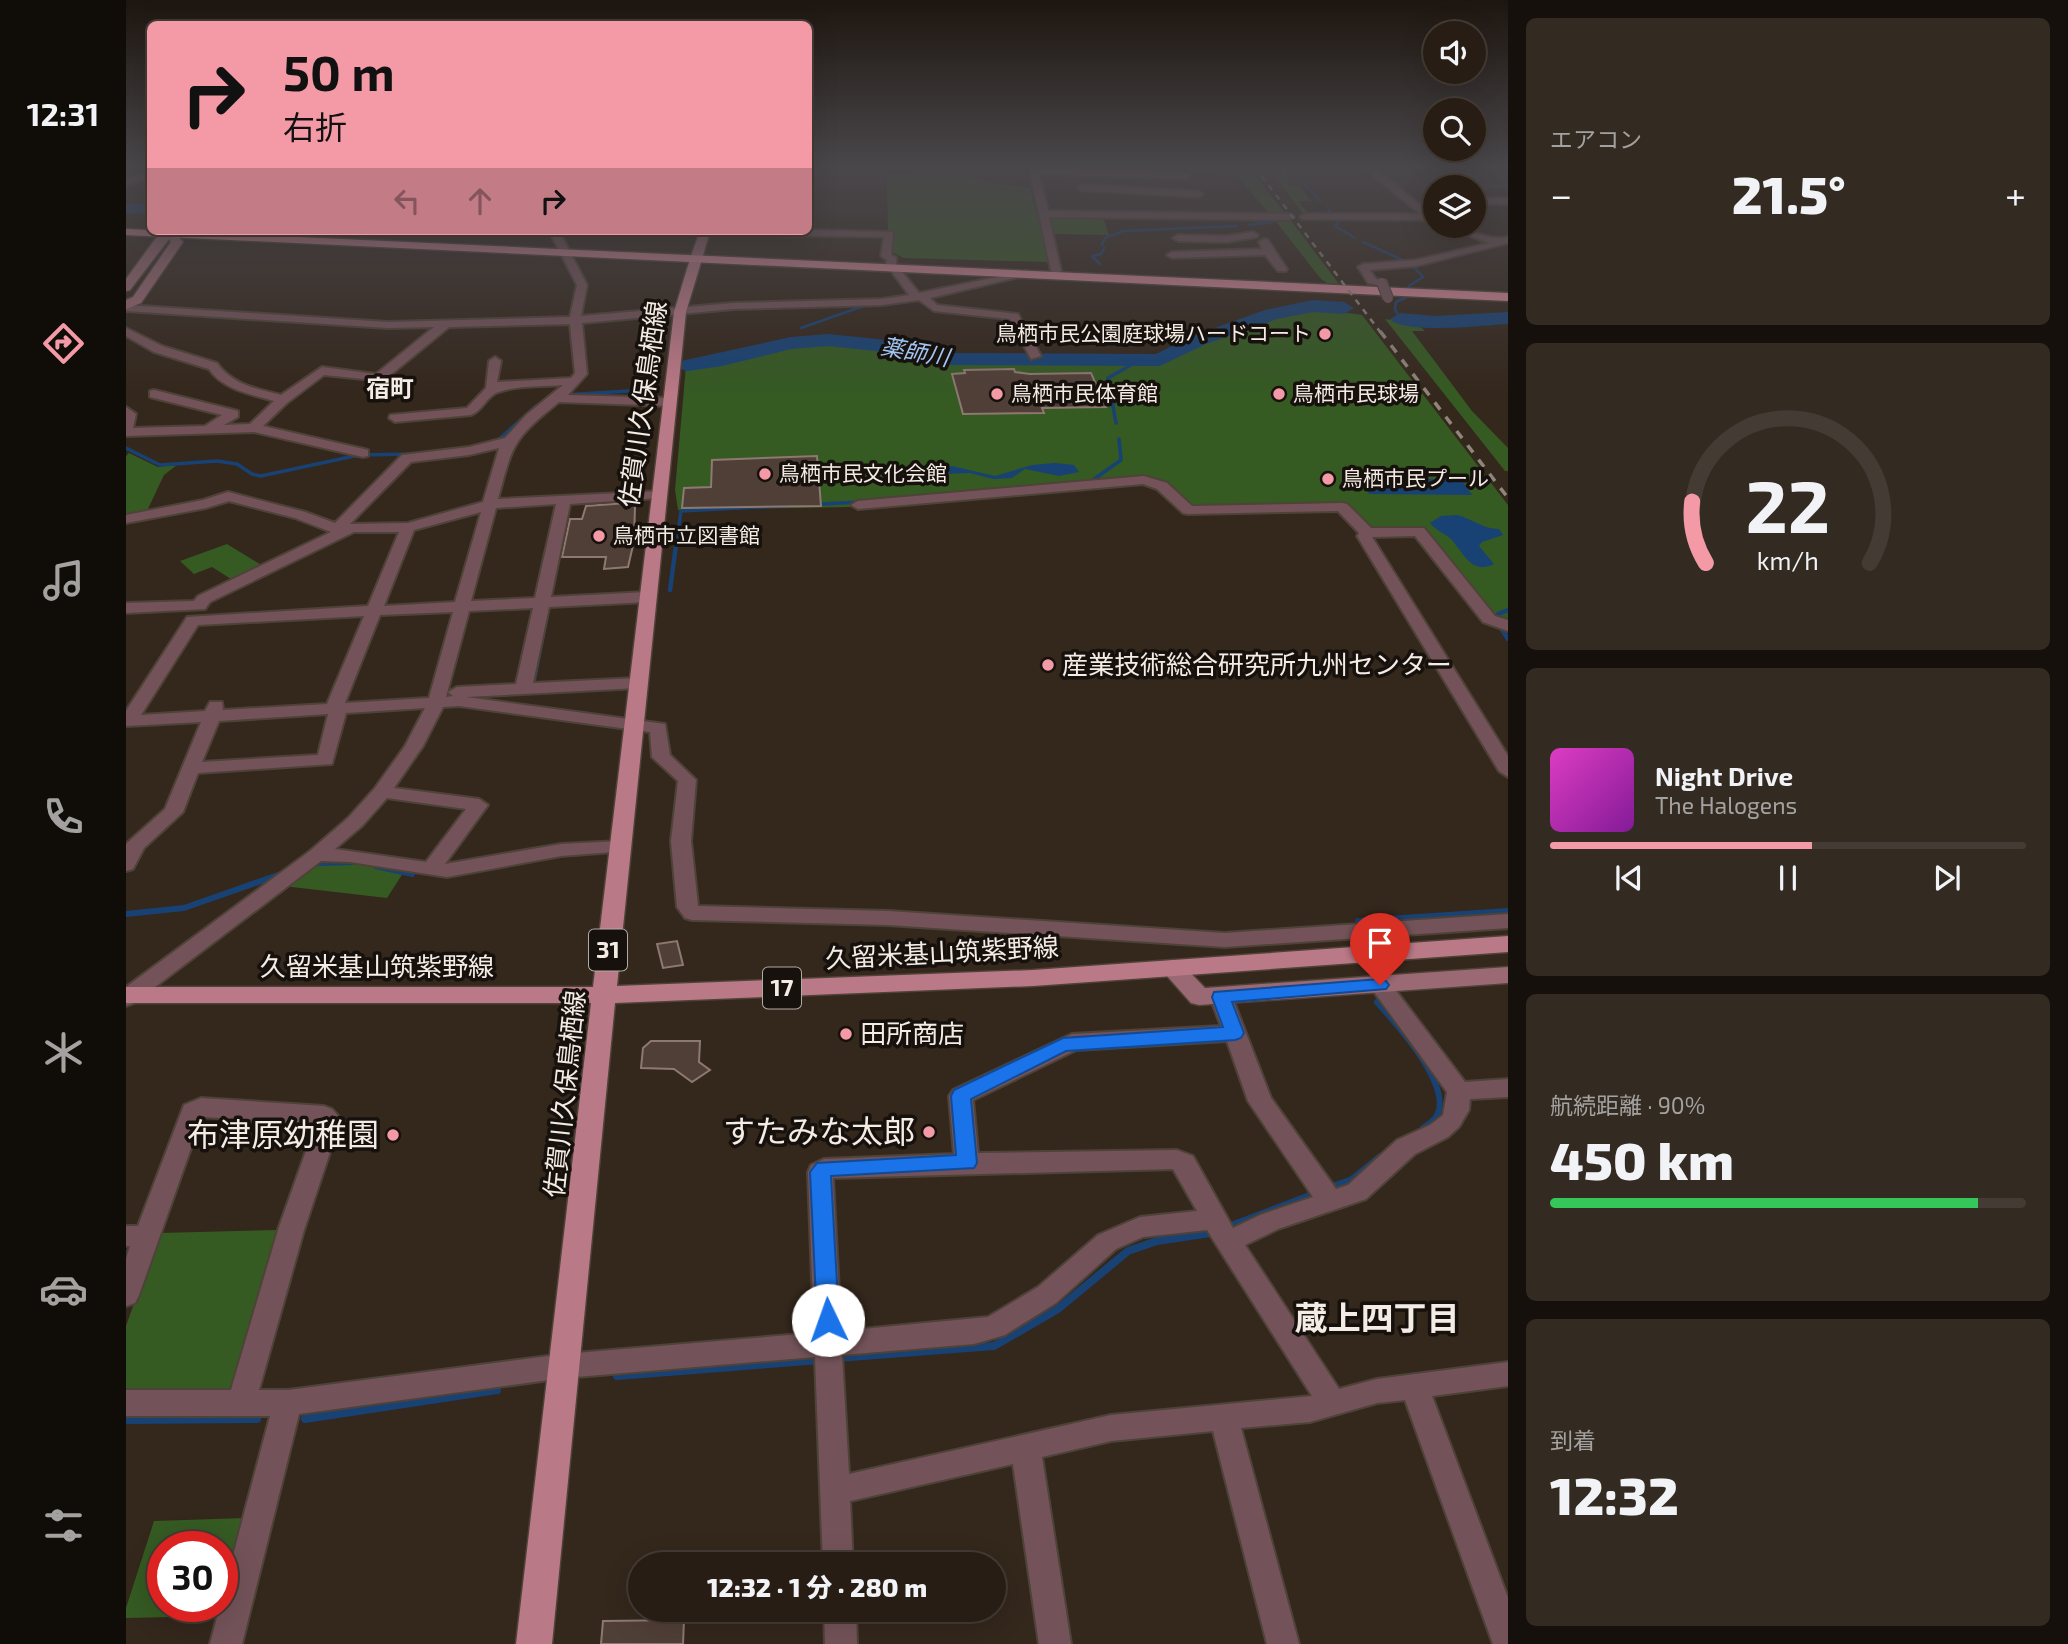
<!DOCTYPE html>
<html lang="ja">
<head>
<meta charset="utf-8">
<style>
	:root { --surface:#271d15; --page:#332a22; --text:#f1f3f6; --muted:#a4a2a0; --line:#433b34; --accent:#f49aa7 }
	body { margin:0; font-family:"Exo 2","Noto Sans JP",sans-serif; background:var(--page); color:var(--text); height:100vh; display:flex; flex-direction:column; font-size:26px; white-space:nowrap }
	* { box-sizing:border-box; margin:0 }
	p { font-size:23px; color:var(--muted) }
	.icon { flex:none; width:38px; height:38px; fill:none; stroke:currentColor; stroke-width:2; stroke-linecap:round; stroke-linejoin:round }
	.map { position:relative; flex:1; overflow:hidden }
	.sheet { display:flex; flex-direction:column; gap:18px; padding:18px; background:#15100c; width:560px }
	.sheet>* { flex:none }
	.top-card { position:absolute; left:21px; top:21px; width:665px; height:214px; border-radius:10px; box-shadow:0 7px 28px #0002,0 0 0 2px var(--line); background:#f49aa7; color:#111; overflow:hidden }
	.tools { position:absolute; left:1297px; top:21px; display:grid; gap:14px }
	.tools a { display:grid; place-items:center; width:63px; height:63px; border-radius:50%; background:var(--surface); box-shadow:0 7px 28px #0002,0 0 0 2px var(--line); font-size:35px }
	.speed { position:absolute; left:21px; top:1531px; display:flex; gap:14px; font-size:35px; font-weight:700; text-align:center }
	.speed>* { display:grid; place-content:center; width:91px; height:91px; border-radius:50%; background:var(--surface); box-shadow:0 7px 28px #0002,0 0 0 2px var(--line); line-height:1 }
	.speed .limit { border:10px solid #d22; background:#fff; color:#111 }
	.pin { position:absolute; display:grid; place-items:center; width:60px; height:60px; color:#fff; margin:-72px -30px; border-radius:50% 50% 50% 0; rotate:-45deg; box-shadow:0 0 7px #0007 }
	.pin .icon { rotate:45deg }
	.me { position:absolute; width:77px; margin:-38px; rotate:357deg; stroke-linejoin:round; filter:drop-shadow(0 0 5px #0008) }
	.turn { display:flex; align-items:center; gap:24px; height:147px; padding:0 21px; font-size:32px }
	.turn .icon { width:91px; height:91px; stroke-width:2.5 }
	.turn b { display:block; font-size:49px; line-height:60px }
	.lanes { display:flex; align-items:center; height:66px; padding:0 21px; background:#0003; justify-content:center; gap:35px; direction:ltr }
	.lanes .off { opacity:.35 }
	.big { font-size:52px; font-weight:800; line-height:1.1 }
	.sheet .tile { flex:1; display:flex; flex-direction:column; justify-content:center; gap:10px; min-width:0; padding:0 24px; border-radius:10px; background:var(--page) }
	.sheet .dial { align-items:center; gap:0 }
	.dial svg { height:182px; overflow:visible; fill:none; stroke:var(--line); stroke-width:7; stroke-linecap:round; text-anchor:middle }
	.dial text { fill:var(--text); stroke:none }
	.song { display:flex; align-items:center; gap:21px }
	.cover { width:84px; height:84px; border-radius:10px; background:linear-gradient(135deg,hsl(310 70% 55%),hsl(290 70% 35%)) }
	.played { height:7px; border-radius:4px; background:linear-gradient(90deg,var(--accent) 55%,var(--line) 55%) }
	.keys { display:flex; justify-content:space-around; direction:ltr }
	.heat { display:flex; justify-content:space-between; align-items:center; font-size:38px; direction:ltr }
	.charge { height:10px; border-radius:5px; background:linear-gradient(90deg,#34c759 90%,var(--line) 0) }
	.trip { position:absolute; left:502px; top:1552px; width:378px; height:70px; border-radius:35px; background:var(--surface); box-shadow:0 7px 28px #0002,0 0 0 2px var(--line); font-weight:800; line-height:70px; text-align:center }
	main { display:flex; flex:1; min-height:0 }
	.menu { display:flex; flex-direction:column; width:126px; justify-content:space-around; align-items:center; background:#100c08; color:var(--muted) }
	.menu .icon { width:49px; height:49px }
	.menu .active { color:var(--accent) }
	.menu b { font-size:32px; color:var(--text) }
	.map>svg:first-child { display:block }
</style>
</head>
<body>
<main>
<nav class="menu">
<b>12:31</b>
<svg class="icon active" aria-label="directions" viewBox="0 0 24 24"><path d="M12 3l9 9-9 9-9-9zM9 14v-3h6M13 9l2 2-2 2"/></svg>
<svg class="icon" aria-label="music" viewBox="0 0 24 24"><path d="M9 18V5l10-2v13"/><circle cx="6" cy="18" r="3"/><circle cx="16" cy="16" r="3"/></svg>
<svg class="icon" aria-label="phone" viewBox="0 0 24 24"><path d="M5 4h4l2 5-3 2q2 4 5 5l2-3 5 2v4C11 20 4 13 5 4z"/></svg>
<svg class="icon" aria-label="climate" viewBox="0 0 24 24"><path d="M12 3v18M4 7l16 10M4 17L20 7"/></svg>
<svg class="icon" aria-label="car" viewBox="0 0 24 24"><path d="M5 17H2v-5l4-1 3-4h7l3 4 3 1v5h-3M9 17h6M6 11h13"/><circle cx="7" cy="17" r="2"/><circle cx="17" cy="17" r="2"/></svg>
<svg class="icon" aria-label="filters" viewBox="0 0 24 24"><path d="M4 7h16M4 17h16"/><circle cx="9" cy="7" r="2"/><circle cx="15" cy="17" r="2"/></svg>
</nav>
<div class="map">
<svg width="1382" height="1644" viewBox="0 0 1382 1644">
	<rect width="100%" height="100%" fill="#34271c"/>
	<path fill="#355a22" d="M1141,166l20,2 -1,9 4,9 10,1 11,14h-13l12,15h-5z
		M1123,167l38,49 -17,-1 -32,-39h-20l-5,-5 22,1 2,-4z
		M761,174l80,1 23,8 40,5 19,74 -145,-4 -12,-6 3,-20h-7z
		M923,217h54l6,18 -56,-1z
		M1147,218h16l50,66 -12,-1 -6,-4z
		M1188,308l48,7 146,190v118l-17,-8 -70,-86 -49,2 -26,-26 -157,1 -24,-22 -24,-8 -62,9 -227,19 1,3 -175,3 -3,-20 11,-124 42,-5 103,-21 67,9 31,11 17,2 117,-3 87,4c21,-3 37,-14 55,-22 35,-16 72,-25 109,-33z
		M1259,319l31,4 9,8h-13l60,80 36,37v23h-3z
		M3,453l29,14 19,-2 -13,10 -18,38 -20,4v-61z
		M101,544l36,22 -29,15 -22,-14 -18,7 -14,-13z
		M233,860l46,10 -18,28 -104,-12 33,-24z
		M151,1230l-45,156 -7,6 -53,-3 -46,4v-67l33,-93z
		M119,1518l-23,83v-54h-59v59l58,1 -3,9 -92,2v-10l28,-87z"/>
	<path fill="#184274" d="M929,463l19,2 5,7 -20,4 -34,-7 -13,9 -19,1 -23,-6 -25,1 -10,-4 17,-4 43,10 37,-11z
		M1235,479h100l11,16 -103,-1z
		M1331,515c16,4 26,14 42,14l4,6 -21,7 -3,4 15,18c-22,11 -30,-10 -42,-24 -7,-7 -16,-9 -22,-17l11,-7z"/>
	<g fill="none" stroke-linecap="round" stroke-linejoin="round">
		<path stroke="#184274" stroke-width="2.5" d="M1322,166l11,11
			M1336,178h14l3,8
			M1174,179l21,23
			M1363,186l19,1
			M1202,210l6,5
			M1210,218l2,5 -3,3 20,12
			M1123,225l24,-3 -3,-3
			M1237,242l44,20
			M976,245l3,-7 18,-7 114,-5
			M974,264l-8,-8 9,-2 3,-6
			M1283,286l14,-9 -10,-11
			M1274,319l-5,-10 1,-7 9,-4
			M675,328l71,-25"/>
		<path stroke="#184274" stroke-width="3.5" d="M437,395l82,-5 8,-4
			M990,423l-8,-45 30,-17
			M370,442l40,-36 14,-8
			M0,448l34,17 57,-4 20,3 15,10 9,2 98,-21 55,-1
			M964,482l31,-22 -2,-21
			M550,547l5,-36 180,-9"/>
		<path stroke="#184274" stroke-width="4.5" d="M544,590l6,-45
			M1382,610l-10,4 -1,8 11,17
			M407,685l10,-52"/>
		<path stroke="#184274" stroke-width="6" d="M191,863l36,-1
			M250,866l36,8
			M0,914l58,-6 97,-34
			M1232,921l150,-10
			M1251,1002c18,21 78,85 59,115 -3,4 -9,8 -13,11
			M1222,1182l32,-26"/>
		<path stroke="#184274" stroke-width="8" d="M1204,1188l23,-8
			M1100,1228l92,-35
			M711,1358l157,-12 64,-37 70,-58 29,-10 60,-9
			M491,1376l203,-16
			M179,1419l192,-29
			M0,1420l131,-1"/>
		<path fill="#184274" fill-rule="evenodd" d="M1044,166h85c-11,9 -75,9 -85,0z
			M24,203v10l-24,1v-10z
			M1187,300l31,2 10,6 -10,6 -31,-2 -36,7 -71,25 -46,22 -217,-1 -39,-11 -76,-8 -37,3 -69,17 -34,5 -7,-2 -3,-4 3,-4 110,-24 37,-3 78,8 38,11 212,1 36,-18 73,-26z
			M1382,312v12c-22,1 -104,11 -118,-5l10,-6 35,3z"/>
	</g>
	<path fill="#503f37" stroke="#8d7971" stroke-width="2" d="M888,369l1,3 15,2 61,-1 15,34 -64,1 2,5 -81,1 -11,-40 13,-1 -1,-3z
		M691,456l4,50 -139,2 2,-20 27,-1 1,-27z
		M501,503l8,3 -1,35 -6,26 -24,2 2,-12h-44l8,-38h12l4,-13z
		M551,941l6,24 -20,3 -6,-24z
		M525,1041h49l-1,21 11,8 -18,12 -18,-13 -33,-1 2,-20z
		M558,1620l-1,24h-82l2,-23z"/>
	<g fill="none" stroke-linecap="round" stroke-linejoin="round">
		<g stroke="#4f4238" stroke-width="4">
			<path id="street" d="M903,166l156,7 5,3 -5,3 -146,-5 9,37 241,3 5,3 -5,3 -240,-3 12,54 -5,3 -5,-3z
				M1236,166h10l62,50v4l-132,-1 -2,-2 5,-3h115z
				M24,172v6l-24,7v-6z
				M957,185l115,6 5,3 -5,3 -118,-7 -2,-2z
				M1348,198h34v6h-34z
				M1317,226c23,-1 42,16 65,11v6l-92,23 -46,4 6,9 10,2 1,2 -5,3 -14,-3 -10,-16 5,-3 53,-4 73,-17z
				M682,230l85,2 -2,23 5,2v7l23,29 108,-22v4l-97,23 7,7 81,9 23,42 -10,3 -21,-40 -76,-8 -15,-11 -37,5 -148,4 -152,14 5,51 -19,21 102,3 6,4 -6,4 -111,-4c-46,37 -46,41 -61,97l165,-8 2,3 -7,4 -88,6 -19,93 96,-5 8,5 -8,5 -98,5 -16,76 105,-5 9,5 -9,5 -172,9 199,27 5,31 26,25 -5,61 7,65 190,5 337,22 283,-19v14l-283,19 -337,-22 -196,-5 -7,-2 -8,-11 -6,-66 7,-60 -26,-24 -2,-25 -191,-26 -16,1 -20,39 -29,42 85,11 9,6 -43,59 116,-20 59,-3 7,2 3,4 -3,4 -66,5 -114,21 -97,-15 -29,-1 -187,142 -8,3v-19l184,-136 38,-33 27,-30 30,-42 20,-38 -79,5 -14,51 -134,9 -15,39 -39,36 -11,21 -7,2v-27l39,-35 36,-87 -75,4v-15l61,-94 181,-11 31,-74h-45l-144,70 -5,7 -79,4v-10l68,-2 4,-5 133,-64 -36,-14 -66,-17 -23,7 -80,15v-8l77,-15 25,-8 77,20 30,11 67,-68 67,-8 36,-9 21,-23 37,-30c-21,2 -47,0 -67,8 -10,5 -14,18 -25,22l-76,7 -6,-4 1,-3 77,-7 19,-20 3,-27 6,-4 6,4 -4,21 74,-4 4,-5 -5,-49 -121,3 -66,54 -59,-6 -37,28 -24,23 105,24v6l-5,1 -109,-25 -128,4v-29l10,7 -3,14 72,-2 17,-11 -72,-18v-6l4,-1 84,21v6l-14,8 26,-1 24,-23c-23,-7 -51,-11 -65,-32l-55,-17 -28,-16v-8l36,18 55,17c15,22 41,26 64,32l41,-28 54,7 58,-47 -46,1 -262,-17v-6l262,17 182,-5 7,-32 -28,-54h10l28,54 -6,31 153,-13 148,-4 27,-4 -23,-31 1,-4 -6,-4 3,-19 -179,-3 -5,-3zM373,448l-16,54 -75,21 -58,1 61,-62 58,-7zM430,504l-21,94 -64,3 25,-93zM355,512l-26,90 -71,4 30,-76zM407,608l-17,76 -59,3 -9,5 5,4 -7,1 23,-86zM327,612l-24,86 -84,5 35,-88zM238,616l-37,88 -104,6 -1,-8h-12l-5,9 -64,4 57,-90zM202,714l-10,41 -116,7 17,-41zM261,798l79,11 -40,53 -91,-13 27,-23z
				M1127,232l5,3 -1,2 -30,5 -49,-1 -5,-3 5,-3 49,1z
				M1138,239l4,1 19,29 -1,2h-8l-13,-16 -93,3 -5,-3 5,-3 90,-3 -3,-7z
				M1018,476l23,7 25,23 150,-3 5,1 24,24h53l71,88 13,4v11l-25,-9 -68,-86 -43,1 136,219v21l-9,-6 -142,-235 2,-3 -21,-22 -150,3 -5,-1 -26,-24 -14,-5 -285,25 -7,-4 7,-4z
				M1254,978l8,2 77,102 43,-3v18l-38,2 -1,11 -10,17 -11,10 -33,17 -49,45 -88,30 -33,16 94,144 38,-10 131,-17v24l-76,10 76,202v46h-15l-88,-244 -28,3 -67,19 -69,6 58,216h-32l-54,-213 -102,10 -69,16 29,187h-32l-26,-180 -163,37 3,63h-30l-8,-207 -251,21 -265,36 -57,230h-32l10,-38h2v-9l48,-181h-144v-26h105l47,-160 38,-107 -114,-6 -63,178 -4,8 -9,3v-47l4,-13h-4v-20h12l46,-121 17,-7 123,8 8,3 9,10 -37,111 -45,160h29l276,-36 250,-21 -6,-161 3,-7 13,-6 130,-5 -5,-58 4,-6 119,-56 149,-8 -11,-29 3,-5 8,-3 8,3 3,5 39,101 65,91 12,-4 49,-45 33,-15 13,-10 4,-23 -78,-107 3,-5zM1101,1041l21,60 65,96 -53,18 -27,13 -40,-72 -16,-6 -199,3 -5,-53 103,-50zM1047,1169l24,42 -57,6 -42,18 -60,52 -50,30 -147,14 -8,-153zM1081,1230l105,166 -201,19 -262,59 -7,-119 132,-11 31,-9 51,-32 60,-54 27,-12z
				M698,1610h32l1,34h-32z"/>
		</g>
		<g stroke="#4f4238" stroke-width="3">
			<path id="secondary" d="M40,231h12l-2,3 7,8 -42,61 -15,6v-9l7,-3 38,-55 -2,-3 -39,51 -4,1v-12l30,-41z
				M574,231h10l-8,28 -6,3 -6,-3z
				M1046,960l8,2 25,26 303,-21v16l-309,22 -8,-2 -31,-35 4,-6z"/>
		</g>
		<g stroke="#4f4238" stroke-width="3">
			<path id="primary" d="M570,256l6,3 -16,53 -69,674 416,-16 475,-34v16l-475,34 -418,17 -63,641h-36l75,-641h-465v-16h467l81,-675 16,-53z"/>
		</g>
		<g stroke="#4f4238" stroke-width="3">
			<path id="highway" d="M0,229l1382,64v8l-1382,-66z"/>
		</g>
		<use href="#street" fill="#735359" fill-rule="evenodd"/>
		<use href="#secondary" fill="#9b6973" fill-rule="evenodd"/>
		<use href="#primary" fill="#ba7986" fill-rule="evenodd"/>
		<use href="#highway" fill="#d68898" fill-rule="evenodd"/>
		<path stroke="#90857b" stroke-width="2.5" stroke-dasharray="6 6" stroke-linecap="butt" d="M1128,166l127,167"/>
		<path stroke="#90857b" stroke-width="3.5" stroke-dasharray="9 9" stroke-linecap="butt" d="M1254,331l128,167"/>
		<g stroke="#4f4238" stroke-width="12" stroke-linecap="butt">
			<path id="street-bridge" d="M1256,283l6,15"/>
		</g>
		<use href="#street-bridge" stroke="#735359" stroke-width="10"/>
	</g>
	<linearGradient id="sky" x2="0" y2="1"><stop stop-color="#1d150f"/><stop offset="0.42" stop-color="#4a474b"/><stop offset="1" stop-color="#4a474b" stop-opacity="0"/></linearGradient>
	<rect width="1382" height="396" fill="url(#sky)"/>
	<path fill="#1a73e8" stroke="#114b97" stroke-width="2" d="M1254,979l6,2 3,4 -3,4 -154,13 12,31 -3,5 -6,2 -169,11 -95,48 6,64 -3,5 -143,8 8,144 -3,7 -8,2 -8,-2 -3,-7 -7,-148 7,-9 139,-8 -5,-59 3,-6 109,-52 160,-11 -11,-30 2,-5z"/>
	<g fill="#f49aa7" stroke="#17110d" stroke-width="2.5">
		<circle cx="1199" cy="334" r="7"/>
		<circle cx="871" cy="394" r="7"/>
		<circle cx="1153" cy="394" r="7"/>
		<circle cx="639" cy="474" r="7"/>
		<circle cx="1202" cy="479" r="7"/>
		<circle cx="473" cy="536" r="7"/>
		<circle cx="922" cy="665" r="7"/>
		<circle cx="720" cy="1034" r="7"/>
		<circle cx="803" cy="1132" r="7"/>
		<circle cx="267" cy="1135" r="7"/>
	</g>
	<g text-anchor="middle" stroke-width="7" stroke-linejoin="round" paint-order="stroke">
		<g font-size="21" fill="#f4ebe4" stroke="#17110d" text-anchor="start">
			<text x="1185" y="341" text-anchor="end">鳥栖市民公園庭球場ハードコート</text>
			<text x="885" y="401">鳥栖市民体育館</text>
			<text x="1167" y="401">鳥栖市民球場</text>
			<text x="653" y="481">鳥栖市民文化会館</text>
			<text x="1216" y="486">鳥栖市民プール</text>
			<text x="487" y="543">鳥栖市立図書館</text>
		</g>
		<g font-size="23" font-style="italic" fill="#a2c6f4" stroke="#17110d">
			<text transform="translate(789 352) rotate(10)" y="8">薬師川</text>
		</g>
		<g font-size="24" font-weight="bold" fill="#f4ebe4" stroke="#17110d">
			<text x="264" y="397">宿町</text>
		</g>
		<g fill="#17110d" stroke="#b2aaa4" stroke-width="2">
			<rect x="463" y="929.5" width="38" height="41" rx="5"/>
			<rect x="637" y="967.5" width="38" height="41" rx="5"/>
		</g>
		<g font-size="24" font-weight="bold" fill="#f4ebe4">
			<text x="482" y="958">31</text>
			<text x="656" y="996">17</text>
		</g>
		<g font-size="26" fill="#f4ebe4" stroke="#17110d">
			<text transform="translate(517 404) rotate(-82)" y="9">佐賀川久保鳥栖線</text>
			<text transform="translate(816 953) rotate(-3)" y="9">久留米基山筑紫野線</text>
			<text x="251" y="976">久留米基山筑紫野線</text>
			<text transform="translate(439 1094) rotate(-84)" y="9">佐賀川久保鳥栖線</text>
		</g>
		<g font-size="26" fill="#f4ebe4" stroke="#17110d" text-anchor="start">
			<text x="936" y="674">産業技術総合研究所九州センター</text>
			<text x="734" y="1043">田所商店</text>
		</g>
		<g font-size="32" fill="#f4ebe4" stroke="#17110d" text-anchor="end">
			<text x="789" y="1143">すたみな太郎</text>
			<text x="253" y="1146">布津原幼稚園</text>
		</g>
		<g font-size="33" font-weight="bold" fill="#f4ebe4" stroke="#17110d">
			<text x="1251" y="1330">蔵上四丁目</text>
		</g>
	</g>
</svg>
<div class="tools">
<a><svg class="icon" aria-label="sound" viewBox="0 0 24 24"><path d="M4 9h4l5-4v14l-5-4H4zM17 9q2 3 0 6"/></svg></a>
<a><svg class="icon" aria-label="search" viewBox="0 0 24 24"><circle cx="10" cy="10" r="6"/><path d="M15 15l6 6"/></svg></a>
<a><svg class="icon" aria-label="layers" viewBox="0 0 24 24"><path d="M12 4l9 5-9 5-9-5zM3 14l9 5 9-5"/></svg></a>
</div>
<div class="speed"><div class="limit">30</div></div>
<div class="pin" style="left:1254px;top:985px;background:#d93025"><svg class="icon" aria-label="arrive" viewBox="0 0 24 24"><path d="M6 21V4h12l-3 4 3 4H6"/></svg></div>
<svg class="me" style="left:702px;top:1320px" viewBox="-20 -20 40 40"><circle r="19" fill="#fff"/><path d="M0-13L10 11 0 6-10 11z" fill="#1a73e8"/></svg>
<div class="trip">12:32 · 1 分 · 280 m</div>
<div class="top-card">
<div class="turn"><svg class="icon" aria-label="right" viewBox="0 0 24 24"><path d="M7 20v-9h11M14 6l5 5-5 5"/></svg><div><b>50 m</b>右折</div></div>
<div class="lanes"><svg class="icon off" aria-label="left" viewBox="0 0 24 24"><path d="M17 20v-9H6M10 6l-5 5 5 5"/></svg><svg class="icon off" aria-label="ahead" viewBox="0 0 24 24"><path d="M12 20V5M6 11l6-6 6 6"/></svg><svg class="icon" aria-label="right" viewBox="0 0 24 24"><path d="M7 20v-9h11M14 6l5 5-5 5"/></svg></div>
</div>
</div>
<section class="sheet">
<div class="tile"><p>エアコン</p>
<div class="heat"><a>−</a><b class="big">21.5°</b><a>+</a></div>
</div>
<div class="tile dial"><svg viewBox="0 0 100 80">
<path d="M14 69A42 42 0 1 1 86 69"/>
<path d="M14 69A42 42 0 0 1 8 42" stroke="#f49aa7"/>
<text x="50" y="56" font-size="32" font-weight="700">22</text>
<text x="50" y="72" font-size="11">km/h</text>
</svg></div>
<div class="tile">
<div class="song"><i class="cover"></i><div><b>Night Drive</b><p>The Halogens</p></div></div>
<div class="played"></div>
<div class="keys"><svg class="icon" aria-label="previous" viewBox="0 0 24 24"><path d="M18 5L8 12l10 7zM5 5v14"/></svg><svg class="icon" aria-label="pause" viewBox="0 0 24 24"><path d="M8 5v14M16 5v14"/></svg><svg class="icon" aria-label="next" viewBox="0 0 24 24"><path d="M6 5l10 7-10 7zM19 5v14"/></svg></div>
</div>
<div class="tile"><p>航続距離 · 90%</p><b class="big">450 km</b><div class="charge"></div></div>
<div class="tile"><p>到着</p><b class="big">12:32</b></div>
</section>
</main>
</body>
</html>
